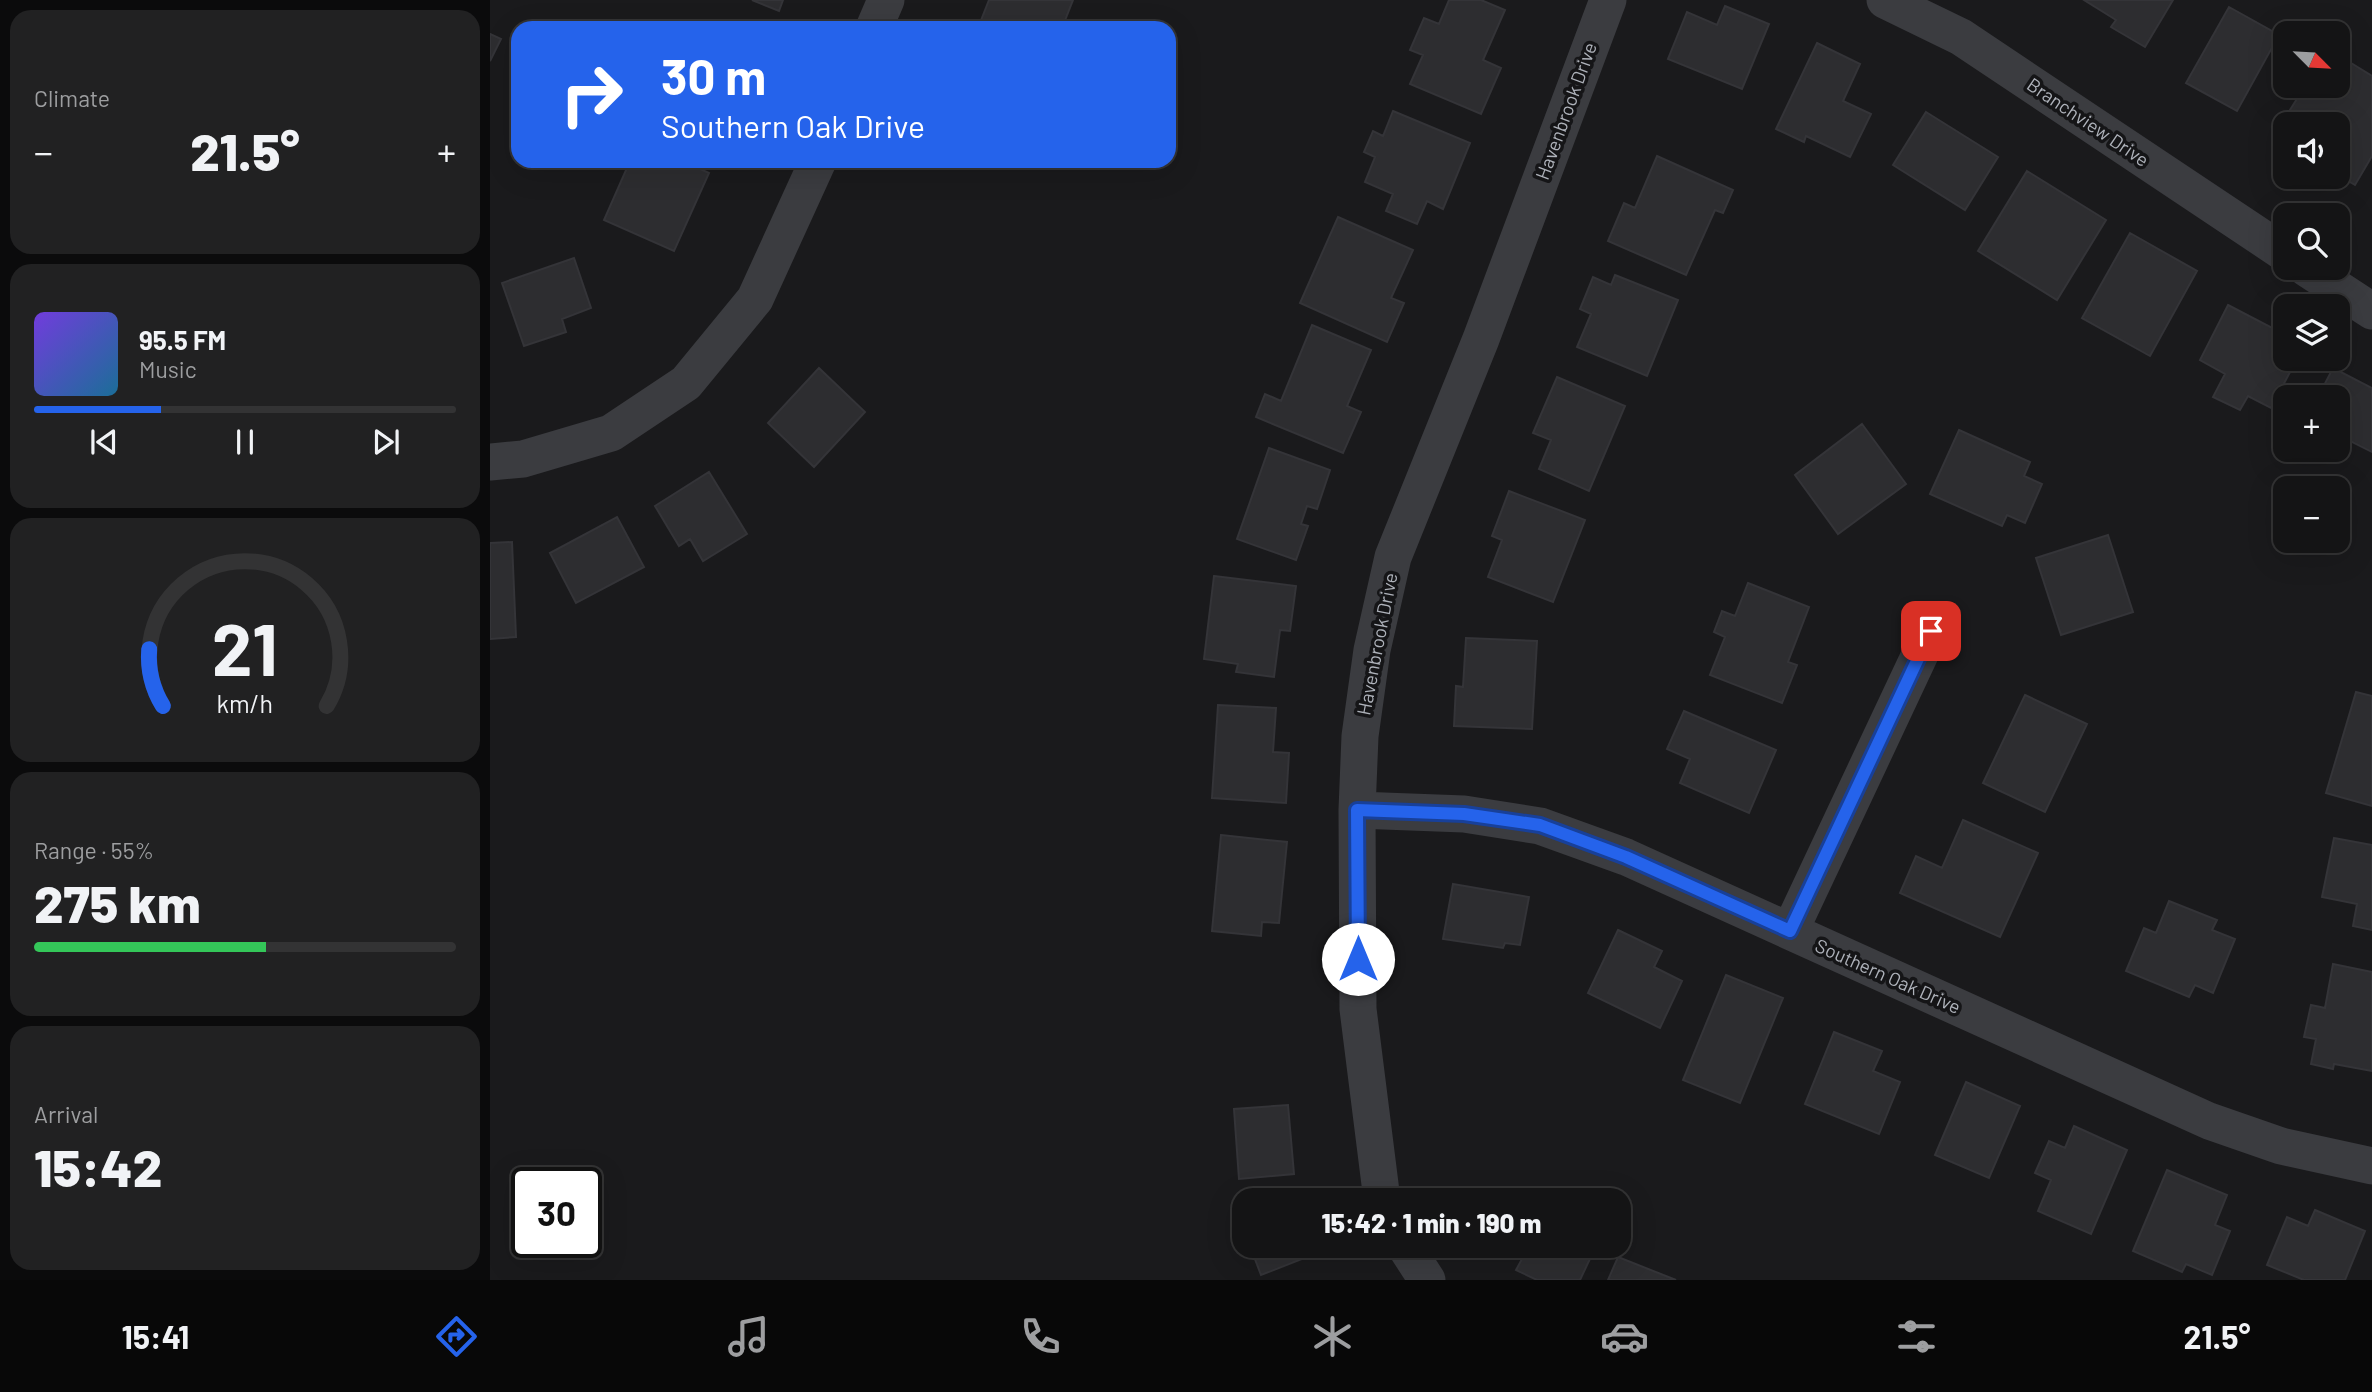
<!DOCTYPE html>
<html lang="en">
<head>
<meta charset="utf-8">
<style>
	:root { --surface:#141415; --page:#212122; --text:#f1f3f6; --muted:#9d9ea0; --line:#333334; --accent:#2563eb }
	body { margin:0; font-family:Barlow,sans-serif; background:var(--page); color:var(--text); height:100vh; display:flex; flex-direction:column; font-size:26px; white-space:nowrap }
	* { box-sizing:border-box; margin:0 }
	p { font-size:23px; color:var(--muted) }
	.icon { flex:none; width:38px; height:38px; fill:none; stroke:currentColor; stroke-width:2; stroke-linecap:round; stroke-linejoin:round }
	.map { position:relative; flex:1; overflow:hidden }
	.details { display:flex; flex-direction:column; gap:10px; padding:10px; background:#0b0b0c; width:490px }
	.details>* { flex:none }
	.hud { position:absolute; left:21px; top:21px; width:665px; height:147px; border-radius:21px; box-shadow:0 7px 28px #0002,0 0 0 2px var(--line); background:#2563eb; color:#fff; overflow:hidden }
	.needle { width:46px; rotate:114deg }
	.tools { position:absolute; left:1783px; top:21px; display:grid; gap:14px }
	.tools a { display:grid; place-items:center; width:77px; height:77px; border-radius:14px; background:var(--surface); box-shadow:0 7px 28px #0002,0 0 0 2px var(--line); font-size:35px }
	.speed { position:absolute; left:21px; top:1167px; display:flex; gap:14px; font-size:35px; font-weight:700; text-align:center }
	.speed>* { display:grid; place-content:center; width:91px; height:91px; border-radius:50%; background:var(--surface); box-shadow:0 7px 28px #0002,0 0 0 2px var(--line); line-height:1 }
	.speed .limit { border:4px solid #111; border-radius:10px; background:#fff; color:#111 }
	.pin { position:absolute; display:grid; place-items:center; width:60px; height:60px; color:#fff; margin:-30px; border-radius:14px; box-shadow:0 4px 10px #0006 }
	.me { position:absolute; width:77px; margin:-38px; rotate:0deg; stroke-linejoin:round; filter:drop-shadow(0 0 5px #0008) }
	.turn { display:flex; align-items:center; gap:24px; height:147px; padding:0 35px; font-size:32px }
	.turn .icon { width:91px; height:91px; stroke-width:2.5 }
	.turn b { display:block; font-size:49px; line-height:60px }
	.big { font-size:52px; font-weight:800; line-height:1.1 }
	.details .widget { flex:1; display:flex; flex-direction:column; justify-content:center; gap:10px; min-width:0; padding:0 24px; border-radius:21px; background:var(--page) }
	.details .dial { align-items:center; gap:0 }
	.dial svg { height:182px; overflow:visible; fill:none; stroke:var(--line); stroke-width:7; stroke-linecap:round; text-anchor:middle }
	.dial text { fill:var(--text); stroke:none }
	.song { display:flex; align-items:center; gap:21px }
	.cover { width:84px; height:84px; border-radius:10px; background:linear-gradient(135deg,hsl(260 70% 55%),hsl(200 70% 35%)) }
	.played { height:7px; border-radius:4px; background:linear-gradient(90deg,var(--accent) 30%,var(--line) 30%) }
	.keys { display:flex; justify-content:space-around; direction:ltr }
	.heat { display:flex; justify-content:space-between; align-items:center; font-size:38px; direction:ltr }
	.charge { height:10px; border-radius:5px; background:linear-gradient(90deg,#34c759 55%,var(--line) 0) }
	.trip { position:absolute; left:742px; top:1188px; width:399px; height:70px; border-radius:21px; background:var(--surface); box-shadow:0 7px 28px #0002,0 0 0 2px var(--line); font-weight:800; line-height:70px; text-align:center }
	.tab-bar { display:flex; height:112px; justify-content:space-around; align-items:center; background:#080808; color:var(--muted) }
	.tab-bar .icon { width:49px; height:49px }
	.tab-bar .selected { color:var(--accent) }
	.tab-bar b { font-size:32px; color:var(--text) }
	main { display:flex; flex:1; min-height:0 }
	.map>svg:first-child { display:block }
</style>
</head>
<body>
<main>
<section class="details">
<div class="widget"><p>Climate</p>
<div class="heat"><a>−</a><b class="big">21.5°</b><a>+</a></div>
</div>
<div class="widget">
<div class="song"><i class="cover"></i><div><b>95.5 FM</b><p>Music</p></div></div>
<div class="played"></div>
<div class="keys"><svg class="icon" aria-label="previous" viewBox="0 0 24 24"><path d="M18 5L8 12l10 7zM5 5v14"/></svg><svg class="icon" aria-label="pause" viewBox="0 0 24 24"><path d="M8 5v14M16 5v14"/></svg><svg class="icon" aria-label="next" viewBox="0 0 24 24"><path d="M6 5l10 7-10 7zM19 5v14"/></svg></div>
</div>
<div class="widget dial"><svg viewBox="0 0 100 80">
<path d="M14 69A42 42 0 1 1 86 69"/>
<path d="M14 69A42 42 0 0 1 8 44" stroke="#2563eb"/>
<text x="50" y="56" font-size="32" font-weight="700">21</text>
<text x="50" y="72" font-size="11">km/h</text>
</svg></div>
<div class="widget"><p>Range · 55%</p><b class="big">275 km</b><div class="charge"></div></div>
<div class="widget"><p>Arrival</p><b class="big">15:42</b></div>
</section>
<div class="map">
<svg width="1882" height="1280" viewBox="0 0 1882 1280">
	<rect width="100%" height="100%" fill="#1a1a1c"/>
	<path fill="#2d2d30" stroke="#343438" stroke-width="2" d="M262,0h31l-4,11z
		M499,0h84l-11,28h-84z
		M959,0h32l24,10 -22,50 18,8 -20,46 -71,-30 13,-29 -13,-5 14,-32 15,6z
		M1594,0h89l-28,47 -34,-20 5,-7z
		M1235,6l44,18 -27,65 -74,-30 19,-47 30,13z
		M1739,7l50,28 -42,76 -51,-28z
		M0,34l11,5 -11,22z
		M1327,43l43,21 -17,37 28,13 -21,43 -44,-21 -2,6 -28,-13z
		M1848,55l34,21v80l-17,29 -17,-10v-51h-52v5l-6,-3 25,-40h33z
		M903,111l77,32 -27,66 -16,-8 -10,23 -31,-13 7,-17 -28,-12 10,-25 -11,-5 9,-21 10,5z
		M1436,112l72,45 -33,53 -72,-45z
		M1167,156l76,34 -10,23 -8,-3 -29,65 -78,-34 16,-38 11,5z
		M140,161h53l26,12 -35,78 -70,-31z
		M1537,171l79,49 -49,80 -79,-49z
		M848,217l75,33 -22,48 13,5 -17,39 -87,-39z
		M1640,233l67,38 -47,85 -68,-38z
		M84,258l17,50 -29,11 4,13 -42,14 -22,-63z
		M1125,275l63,25 -31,76 -70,-29 14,-33 -11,-5 13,-32 18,8z
		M1738,305l58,30v24h11l-26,49 -23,-12 -8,14 -27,-13 12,-23 -25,-14z
		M822,325l59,25 -24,56 14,6 -18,41 -87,-36 9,-23 16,7z
		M329,368l46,44 -51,55 -46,-44z
		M1843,368l39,20v64l-34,-17v-38h-20z
		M1067,377l68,29 -36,85 -50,-22 12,-29 -18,-7z
		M1372,424l44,60 -68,50 -43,-59z
		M1469,430l71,32 -6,14 18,8 -17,39 -18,-8 -5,11 -72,-32z
		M779,448l61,22 -13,39 -10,-3 -6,18 7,2 -12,34 -59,-21z
		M219,472l38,62 -44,27 -13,-22 -11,7 -24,-40z
		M1019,491l76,29 -32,82 -65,-25 14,-37 -10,-4z
		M127,517l27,50 -68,36 -26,-50z
		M1618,535l25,77 -72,23 -25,-77z
		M22,542l4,95 -26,2v-96z
		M724,576l82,10 -6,45 -10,-1 -6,47 -38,-5 2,-8 -34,-5z
		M1258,583l61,24 -21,55 9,3 -15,38 -72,-28 15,-38 -11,-5 8,-21 13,5z
		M976,638l71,3 -5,88 -78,-3 2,-40 7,1z
		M1866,692l16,4v110l-46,-13z
		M1535,695l62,29 -42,88 -62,-29z
		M728,705l58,3 -3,44 16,1 -3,50 -74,-5z
		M1194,711l92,39 -27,63 -69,-30 10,-24 -23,-10z
		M1473,820l75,33 -38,84 -100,-44 16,-37 26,12z
		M731,835l66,7 -8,81 -17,-1 -1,14 -49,-5z
		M1844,838l38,7v85l-19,-4 4,-22 -35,-7z
		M963,884l76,13 -9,48 -15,-2 -2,5 -60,-9z
		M1679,901l48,19 -5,10 23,9 -22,54 -18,-8 -6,12 -63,-26 18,-43 12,5z
		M1128,930l44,21 -8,16 28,14 -22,47 -72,-35z
		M1843,964l39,8v99l-38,-7 -1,5 -22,-5 5,-25 -12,-2 7,-32 14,3z
		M1236,975l57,23 -43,105 -57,-23z
		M1344,1032l48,19 -9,20 27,11 -21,52 -74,-30z
		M1476,1082l54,24 -31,72 -54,-23z
		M798,1105l6,69 -55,5 -5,-70z
		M1584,1126l53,24 -36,84 -53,-23 13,-31 -16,-7 14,-32 16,7z
		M1677,1170l60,25 -12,30 15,6 -18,44 -26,-11 -4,8 -49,-21z
		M811,1190l5,10h-32z
		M1825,1210l50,21 -20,49h-41l-37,-15 20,-48 21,9z
		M760,1246h74l1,4 -64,25z
		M1039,1246h67l-16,34h-43l-21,-10z
		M1128,1257l58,23h-68z"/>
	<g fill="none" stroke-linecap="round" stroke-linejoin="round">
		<path stroke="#3b3c40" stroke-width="37" d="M1395,0l76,37 325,217
			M384,28l12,-28
			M1816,268l66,43
			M0,462l33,-3 88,-26 75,-50 69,-84 63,-138
			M867,810l107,4 76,12 86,31 583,264 72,25 91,20
			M1300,931l141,-300
			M892,1200l-24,-191 -1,-199 3,-74 12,-86 21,-93 88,-218 127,-339
			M915,1246l22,34"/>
	</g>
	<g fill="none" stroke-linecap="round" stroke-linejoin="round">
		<g stroke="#184099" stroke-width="18">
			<path id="route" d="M868,959l-1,-149 107,4 76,11 86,32 164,74 141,-300"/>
		</g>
		<use href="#route" stroke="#2563eb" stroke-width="12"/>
	</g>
	<g text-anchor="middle" stroke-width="7" stroke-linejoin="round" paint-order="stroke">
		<g font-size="19" fill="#aeb2ba" stroke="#151517">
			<text transform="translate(1076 111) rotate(-70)" y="7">Havenbrook Drive</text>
			<text transform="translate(1598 122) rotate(34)" y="7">Branchview Drive</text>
			<text transform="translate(887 644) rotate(-79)" y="7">Havenbrook Drive</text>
			<text transform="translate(1398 976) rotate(24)" y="7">Southern Oak Drive</text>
		</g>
	</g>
</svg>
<div class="tools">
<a><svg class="needle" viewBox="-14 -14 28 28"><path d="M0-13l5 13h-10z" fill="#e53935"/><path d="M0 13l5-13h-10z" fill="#9d9ea0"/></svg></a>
<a><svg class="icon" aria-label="sound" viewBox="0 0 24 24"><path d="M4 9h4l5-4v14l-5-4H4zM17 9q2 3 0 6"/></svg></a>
<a><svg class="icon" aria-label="search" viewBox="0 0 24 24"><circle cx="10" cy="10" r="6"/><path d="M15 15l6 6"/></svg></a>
<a><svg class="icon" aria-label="layers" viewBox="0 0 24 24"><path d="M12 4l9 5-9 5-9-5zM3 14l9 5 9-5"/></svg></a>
<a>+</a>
<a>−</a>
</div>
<div class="speed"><div class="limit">30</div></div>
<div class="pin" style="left:1441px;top:631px;background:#d93025"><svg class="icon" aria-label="arrive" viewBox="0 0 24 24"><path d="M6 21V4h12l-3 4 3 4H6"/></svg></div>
<svg class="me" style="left:868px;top:959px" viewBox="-20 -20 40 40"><circle r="19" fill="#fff"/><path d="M0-13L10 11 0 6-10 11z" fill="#2563eb"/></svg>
<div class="trip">15:42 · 1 min · 190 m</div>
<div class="hud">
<div class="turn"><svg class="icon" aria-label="right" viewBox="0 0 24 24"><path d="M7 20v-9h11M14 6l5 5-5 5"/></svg><div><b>30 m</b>Southern Oak Drive</div></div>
</div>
</div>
</main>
<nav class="tab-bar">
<b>15:41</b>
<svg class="icon selected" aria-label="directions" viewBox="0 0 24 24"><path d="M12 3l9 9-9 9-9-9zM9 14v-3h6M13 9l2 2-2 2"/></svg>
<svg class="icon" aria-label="music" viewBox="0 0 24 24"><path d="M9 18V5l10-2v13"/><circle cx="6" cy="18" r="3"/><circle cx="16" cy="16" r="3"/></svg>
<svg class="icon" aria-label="phone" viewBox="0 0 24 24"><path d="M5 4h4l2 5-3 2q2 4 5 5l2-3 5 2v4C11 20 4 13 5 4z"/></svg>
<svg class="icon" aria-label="climate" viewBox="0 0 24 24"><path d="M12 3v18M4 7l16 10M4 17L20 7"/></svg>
<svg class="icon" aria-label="car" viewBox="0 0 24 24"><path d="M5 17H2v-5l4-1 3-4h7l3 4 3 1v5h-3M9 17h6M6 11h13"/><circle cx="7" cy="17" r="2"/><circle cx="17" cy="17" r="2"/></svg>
<svg class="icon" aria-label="filters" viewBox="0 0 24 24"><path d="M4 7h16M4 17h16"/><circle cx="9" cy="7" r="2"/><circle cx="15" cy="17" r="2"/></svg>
<b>21.5°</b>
</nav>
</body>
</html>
